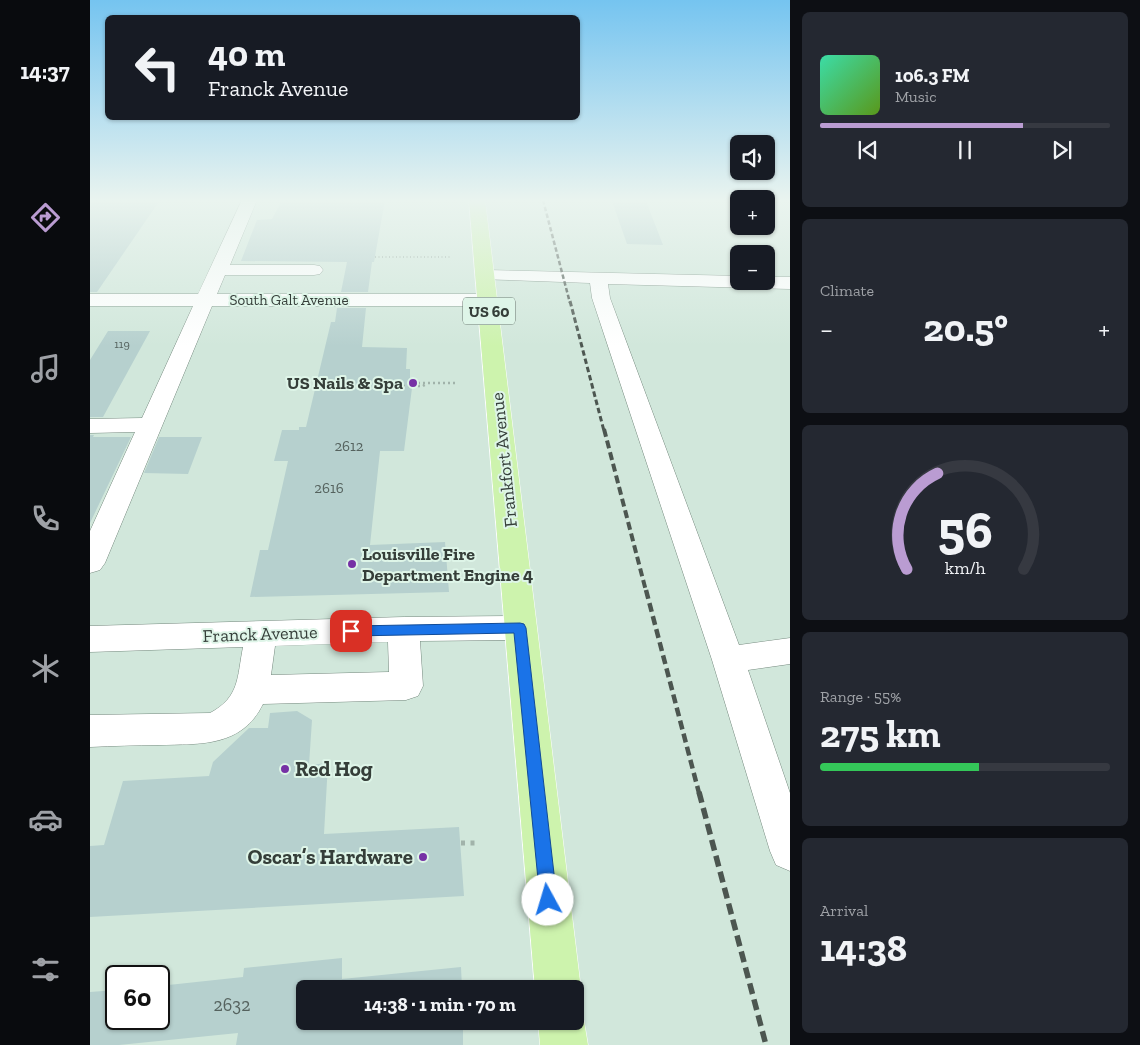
<!DOCTYPE html>
<html lang="en">
<head>
<meta charset="utf-8">
<style>
	:root { --surface:#171b24; --page:#242831; --text:#f1f3f6; --muted:#9ea1a6; --line:#363941; --accent:#ba9cd2 }
	body { margin:0; font-family:"Zilla Slab",serif; background:var(--page); color:var(--text); height:100vh; display:flex; flex-direction:column; font-size:19px; white-space:nowrap }
	* { box-sizing:border-box; margin:0 }
	p { font-size:16px; color:var(--muted) }
	.icon { flex:none; width:28px; height:28px; fill:none; stroke:currentColor; stroke-width:2; stroke-linecap:round; stroke-linejoin:round }
	.map { position:relative; flex:1; overflow:hidden }
	.panel { display:flex; flex-direction:column; gap:12px; padding:12px; background:#0d0f14; width:350px }
	.panel>* { flex:none }
	.top-card { position:absolute; left:15px; top:15px; width:475px; height:105px; border-radius:8px; box-shadow:0 1px 4px #0004; background:#171b24; color:var(--text); overflow:hidden }
	.fabs { position:absolute; left:640px; top:135px; display:grid; gap:10px }
	.fabs a { display:grid; place-items:center; width:45px; height:45px; border-radius:8px; background:var(--surface); box-shadow:0 1px 4px #0004; font-size:25px }
	.speed { position:absolute; left:15px; top:965px; display:flex; gap:10px; font-size:25px; font-weight:700; text-align:center }
	.speed>* { display:grid; place-content:center; width:65px; height:65px; border-radius:50%; background:var(--surface); box-shadow:0 1px 4px #0004; line-height:1 }
	.speed .limit { border:2px solid #111; border-radius:8px; background:#fff; color:#111 }
	.pin { position:absolute; display:grid; place-items:center; width:42px; height:42px; color:#fff; margin:-21px; border-radius:10px; box-shadow:0 2px 8px #0006 }
	.me { position:absolute; width:55px; margin:-28px; rotate:354deg; stroke-linejoin:round; filter:drop-shadow(0 0 4px #0008) }
	.turn { display:flex; align-items:center; gap:18px; height:105px; padding:0 20px; font-size:22px }
	.turn .icon { width:65px; height:65px; stroke-width:2.5 }
	.turn b { display:block; font-size:35px; line-height:42px }
	.big { font-size:38px; font-weight:800; line-height:1.1 }
	.panel .tile { flex:1; display:flex; flex-direction:column; justify-content:center; gap:8px; min-width:0; padding:0 18px; border-radius:8px; background:var(--page) }
	.panel .dial { align-items:center; gap:0 }
	.dial svg { height:130px; overflow:visible; fill:none; stroke:var(--line); stroke-width:7; stroke-linecap:round; text-anchor:middle }
	.dial text { fill:var(--text); stroke:none }
	.song { display:flex; align-items:center; gap:15px }
	.cover { width:60px; height:60px; border-radius:8px; background:linear-gradient(135deg,hsl(160 70% 55%),hsl(90 70% 35%)) }
	.played { height:5px; border-radius:2px; background:linear-gradient(90deg,var(--accent) 70%,var(--line) 70%) }
	.keys { display:flex; justify-content:space-around; direction:ltr }
	.heat { display:flex; justify-content:space-between; align-items:center; font-size:28px; direction:ltr }
	.charge { height:8px; border-radius:4px; background:linear-gradient(90deg,#34c759 55%,var(--line) 0) }
	.trip { position:absolute; left:206px; top:980px; width:288px; height:50px; border-radius:8px; background:var(--surface); box-shadow:0 1px 4px #0004; font-weight:800; line-height:50px; text-align:center }
	main { display:flex; flex:1; min-height:0 }
	.tabs { display:flex; flex-direction:column; width:90px; justify-content:space-around; align-items:center; background:#090b0e; color:var(--muted) }
	.tabs .icon { width:35px; height:35px }
	.tabs .on { color:var(--accent) }
	.tabs b { font-size:22px; color:var(--text) }
	.map>svg:first-child { display:block }
</style>
</head>
<body>
<main>
<nav class="tabs">
<b>14:37</b>
<svg class="icon on" aria-label="directions" viewBox="0 0 24 24"><path d="M12 3l9 9-9 9-9-9zM9 14v-3h6M13 9l2 2-2 2"/></svg>
<svg class="icon" aria-label="music" viewBox="0 0 24 24"><path d="M9 18V5l10-2v13"/><circle cx="6" cy="18" r="3"/><circle cx="16" cy="16" r="3"/></svg>
<svg class="icon" aria-label="phone" viewBox="0 0 24 24"><path d="M5 4h4l2 5-3 2q2 4 5 5l2-3 5 2v4C11 20 4 13 5 4z"/></svg>
<svg class="icon" aria-label="climate" viewBox="0 0 24 24"><path d="M12 3v18M4 7l16 10M4 17L20 7"/></svg>
<svg class="icon" aria-label="car" viewBox="0 0 24 24"><path d="M5 17H2v-5l4-1 3-4h7l3 4 3 1v5h-3M9 17h6M6 11h13"/><circle cx="7" cy="17" r="2"/><circle cx="17" cy="17" r="2"/></svg>
<svg class="icon" aria-label="filters" viewBox="0 0 24 24"><path d="M4 7h16M4 17h16"/><circle cx="9" cy="7" r="2"/><circle cx="15" cy="17" r="2"/></svg>
</nav>
<div class="map">
<svg width="700" height="1045" viewBox="0 0 700 1045">
	<rect width="100%" height="100%" fill="#d1e7db"/>
	<path fill="#b6d0ce" d="M0,200h70l-63,92h-7z
		M192,200h103l-11,62h-2l-4,30h-27l6,-30 -106,-1 16,-41 15,-1z
		M522,201h34l17,44 -36,-1z
		M247,308h29l-4,39 45,1 -1,21h4v9l3,2 -9,71h-24l-10,94 75,-3 4,50 -199,5 10,-47h8l20,-89h-14l8,-31h17v-3h7l25,-105h4z
		M18,331h42l-47,86h-13v-57z
		M0,435h4l-1,2h38l-41,86z
		M69,437h43l-14,37 -44,-1z
		M207,711l15,9 -3,45 19,-2 -4,71 135,-7 5,69 -374,21v-71l14,-1 19,-64 86,-5 4,-14 36,-34h19l2,-15z
		M252,958v21l119,-12 1,22h-157v32h158v24h-227l2,-12 -119,12h-29v-53l26,-2v29h43v-33l84,-9 1,-9z"/>
	<g fill="none" stroke-linecap="round" stroke-linejoin="round">
		<g stroke="#75897e" stroke-width="1">
			<path id="minor" d="M152,200h15l-27,65h84l6,1 3,4 -3,4 -6,1h-89l-8,19h270l7,2 3,4 -3,4 -7,2h-275l-107,257 -5,7 -10,3v-42l45,-99 -45,1v-14l52,-1 51,-112h-103v-12h108z
				M395,270l254,6v5h27v-4h24v12l-182,-5 2,14 129,347 51,-7v26l-42,6 42,123v78l-14,-6 -6,-14 -58,-191 -120,-362 -2,-15 -111,-4 -3,-4 3,-4z
				M430,616l11,3 5,9 -5,9 -11,3 -100,1 3,45 -5,10 -12,4 -143,4c-21,43 -62,40 -104,41 -23,0 -46,1 -69,2v-32l120,-2c30,-16 27,-36 33,-66l-153,5v-26l314,-9zM298,642l1,30 -118,3 4,-29z"/>
		</g>
		<g stroke="#fff" stroke-width="1">
			<path id="major" d="M379,200h16l96,789 -6,13v-13h-40z
				M485,1004l2,1 7,16 4,24h-48l-2,-24h37z"/>
		</g>
		<path stroke="#a1b3aa" stroke-width="2" stroke-dasharray="1 2.5" stroke-linecap="butt" d="M285,257h77"/>
		<path stroke="#a1b3aa" stroke-width="2.5" stroke-dasharray="2 3" stroke-linecap="butt" d="M323,383h44
			M313,386h20l3,-2"/>
		<path stroke="#a1b3aa" stroke-width="5" stroke-dasharray="4 5.5" stroke-linecap="butt" d="M371,843h16"/>
		<use href="#minor" fill="#fff" fill-rule="evenodd"/>
		<use href="#major" fill="#cdf3ad" fill-rule="evenodd"/>
		<path stroke="#4c5650" stroke-width="2.5" stroke-dasharray="4.5 2.5" stroke-linecap="butt" d="M453,200l27,103"/>
		<path stroke="#4c5650" stroke-width="3" stroke-dasharray="5.5 3" stroke-linecap="butt" d="M480,301l34,130"/>
		<path stroke="#4c5650" stroke-width="4" stroke-dasharray="8 4" stroke-linecap="butt" d="M514,429l42,162"/>
		<path stroke="#4c5650" stroke-width="4.5" stroke-dasharray="9 4.5" stroke-linecap="butt" d="M556,590l53,203"/>
		<path stroke="#4c5650" stroke-width="5.5" stroke-dasharray="11 5.5" stroke-linecap="butt" d="M609,792l67,253"/>
	</g>
	<linearGradient id="sky" x2="0" y2="1"><stop stop-color="#75c4f0"/><stop offset="0.58" stop-color="#eaf4ef"/><stop offset="1" stop-color="#eaf4ef" stop-opacity="0"/></linearGradient>
	<rect width="700" height="346" fill="url(#sky)"/>
	<path fill="#1a73e8" stroke="#114b97" d="M430,623l4,1 2,4 31,272 -2,6 -7,2 -6,-2 -2,-6 -26,-267 -163,3 -5,-1 -2,-4 2,-3 5,-2z"/>
	<g fill="#7631a5" stroke="#def5e8" stroke-width="2">
		<circle cx="323" cy="383" r="5"/>
		<circle cx="262" cy="564" r="5"/>
		<circle cx="195" cy="769" r="5"/>
		<circle cx="333" cy="857" r="5"/>
	</g>
	<g text-anchor="middle" stroke-width="4" stroke-linejoin="round" paint-order="stroke">
		<g font-size="12" fill="#55625e">
			<text x="32" y="348">119</text>
		</g>
		<g font-size="15" fill="#353e39" stroke="#def5e8">
			<text x="199" y="305">South Galt Avenue</text>
		</g>
		<g font-size="15" fill="#55625e">
			<text x="259" y="451">2612</text>
			<text x="239" y="493">2616</text>
		</g>
		<rect fill="#def5e8" stroke="#68756e" stroke-width="1" x="373" y="297.5" width="52" height="27" rx="4"/>
		<g font-size="16" font-weight="bold" fill="#353e39">
			<text x="399" y="317">US 60</text>
		</g>
		<g font-size="18" font-weight="bold" fill="#353e39" stroke="#def5e8" text-anchor="end">
			<text x="313" y="389">US Nails &amp; Spa</text>
			<text x="272" y="560" text-anchor="start">Louisville Fire<tspan x="272" dy="21">Department Engine 4</tspan></text>
		</g>
		<g font-size="18" fill="#353e39" stroke="#def5e8">
			<text transform="translate(414 460) rotate(-96)" y="6">Frankfort Avenue</text>
			<text transform="translate(170 634) rotate(-2)" y="6">Franck Avenue</text>
		</g>
		<g font-size="18" fill="#55625e">
			<text x="142" y="1011">2632</text>
		</g>
		<g font-size="21" font-weight="bold" fill="#353e39" stroke="#def5e8" text-anchor="start">
			<text x="205" y="776">Red Hog</text>
			<text x="323" y="864" text-anchor="end">Oscar’s Hardware</text>
		</g>
	</g>
</svg>
<div class="fabs">
<a><svg class="icon" aria-label="sound" viewBox="0 0 24 24"><path d="M4 9h4l5-4v14l-5-4H4zM17 9q2 3 0 6"/></svg></a>
<a>+</a>
<a>−</a>
</div>
<div class="speed"><div class="limit">60</div></div>
<div class="pin" style="left:261px;top:631px;background:#d93025"><svg class="icon" aria-label="arrive" viewBox="0 0 24 24"><path d="M6 21V4h12l-3 4 3 4H6"/></svg></div>
<svg class="me" style="left:458px;top:900px" viewBox="-20 -20 40 40"><circle r="19" fill="#fff"/><path d="M0-13L10 11 0 6-10 11z" fill="#1a73e8"/></svg>
<div class="trip">14:38 · 1 min · 70 m</div>
<div class="top-card">
<div class="turn"><svg class="icon" aria-label="left" viewBox="0 0 24 24"><path d="M17 20v-9H6M10 6l-5 5 5 5"/></svg><div><b>40 m</b>Franck Avenue</div></div>
</div>
</div>
<section class="panel">
<div class="tile">
<div class="song"><i class="cover"></i><div><b>106.3 FM</b><p>Music</p></div></div>
<div class="played"></div>
<div class="keys"><svg class="icon" aria-label="previous" viewBox="0 0 24 24"><path d="M18 5L8 12l10 7zM5 5v14"/></svg><svg class="icon" aria-label="pause" viewBox="0 0 24 24"><path d="M8 5v14M16 5v14"/></svg><svg class="icon" aria-label="next" viewBox="0 0 24 24"><path d="M6 5l10 7-10 7zM19 5v14"/></svg></div>
</div>
<div class="tile"><p>Climate</p>
<div class="heat"><a>−</a><b class="big">20.5°</b><a>+</a></div>
</div>
<div class="tile dial"><svg viewBox="0 0 100 80">
<path d="M14 69A42 42 0 1 1 86 69"/>
<path d="M14 69A42 42 0 0 1 33 10" stroke="#ba9cd2"/>
<text x="50" y="56" font-size="32" font-weight="700">56</text>
<text x="50" y="72" font-size="11">km/h</text>
</svg></div>
<div class="tile"><p>Range · 55%</p><b class="big">275 km</b><div class="charge"></div></div>
<div class="tile"><p>Arrival</p><b class="big">14:38</b></div>
</section>
</main>
</body>
</html>
